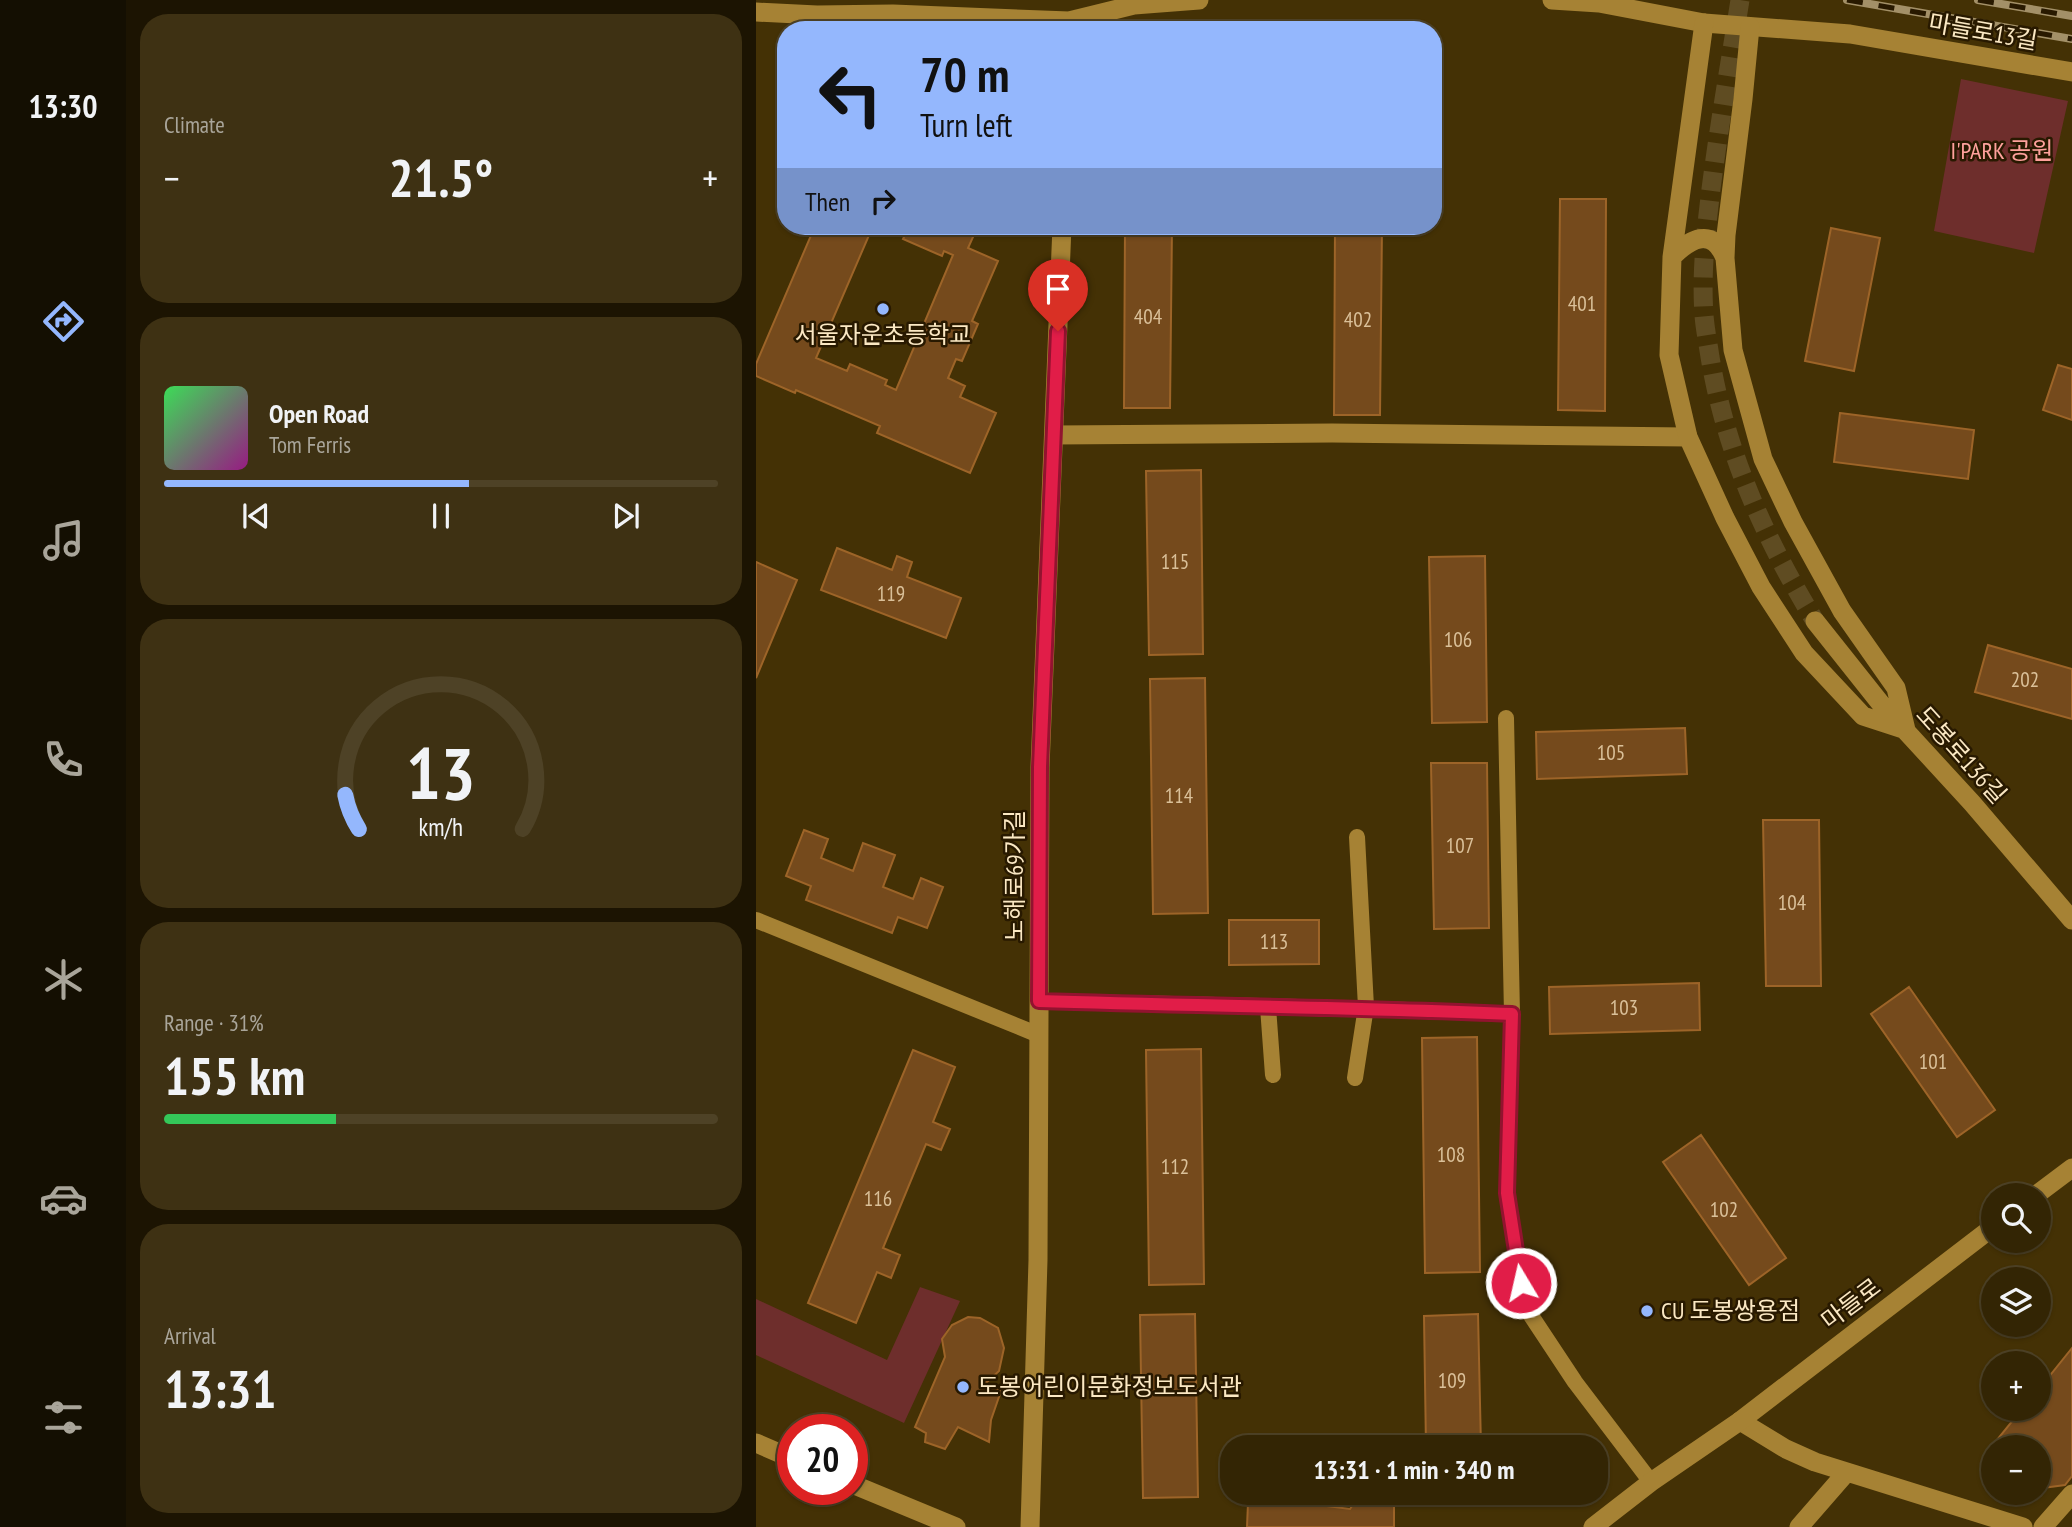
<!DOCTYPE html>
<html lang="en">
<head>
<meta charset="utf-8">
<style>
	:root { --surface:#332504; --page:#3e3113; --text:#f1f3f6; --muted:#a9a59a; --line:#4e4226; --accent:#94b7fd }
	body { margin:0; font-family:"PT Sans Narrow","Noto Sans KR",sans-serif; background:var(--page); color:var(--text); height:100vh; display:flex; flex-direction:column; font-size:26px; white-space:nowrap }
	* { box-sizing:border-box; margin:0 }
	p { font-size:23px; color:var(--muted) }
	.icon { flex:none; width:38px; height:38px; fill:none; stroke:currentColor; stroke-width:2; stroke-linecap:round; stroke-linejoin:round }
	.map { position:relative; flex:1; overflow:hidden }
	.drawer { display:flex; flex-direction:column; gap:14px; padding:14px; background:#1c1402; width:630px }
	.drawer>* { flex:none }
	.banner { position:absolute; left:21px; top:21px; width:665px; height:214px; border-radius:28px; box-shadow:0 2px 5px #0004,0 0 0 2px var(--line); background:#94b7fd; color:#111; overflow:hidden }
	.fabs { position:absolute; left:1225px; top:1183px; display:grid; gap:14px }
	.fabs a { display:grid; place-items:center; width:70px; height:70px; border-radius:50%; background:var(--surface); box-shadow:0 2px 5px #0004,0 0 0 2px var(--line); font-size:35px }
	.speed { position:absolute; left:21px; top:1414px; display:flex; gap:14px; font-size:35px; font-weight:700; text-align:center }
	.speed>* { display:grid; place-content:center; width:91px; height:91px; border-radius:50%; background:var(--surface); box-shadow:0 2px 5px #0004,0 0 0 2px var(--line); line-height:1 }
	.speed .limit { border:10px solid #d22; background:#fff; color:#111 }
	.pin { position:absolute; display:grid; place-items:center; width:60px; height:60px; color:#fff; margin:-72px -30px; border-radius:50% 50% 50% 0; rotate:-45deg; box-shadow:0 0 7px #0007 }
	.pin .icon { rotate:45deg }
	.me { position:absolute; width:77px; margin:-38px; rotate:351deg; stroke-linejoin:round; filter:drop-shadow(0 0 5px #0008) }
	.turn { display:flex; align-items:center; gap:24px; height:147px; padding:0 28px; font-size:32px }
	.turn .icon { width:91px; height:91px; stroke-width:2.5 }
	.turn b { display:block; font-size:49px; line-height:60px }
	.then { display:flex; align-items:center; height:66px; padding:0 28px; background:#0003; gap:14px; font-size:26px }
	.big { font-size:52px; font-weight:700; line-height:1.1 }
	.drawer .card { flex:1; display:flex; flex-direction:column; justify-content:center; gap:10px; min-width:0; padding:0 24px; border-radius:28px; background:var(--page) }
	.drawer .dial { align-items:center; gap:0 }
	.dial svg { height:182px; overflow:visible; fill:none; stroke:var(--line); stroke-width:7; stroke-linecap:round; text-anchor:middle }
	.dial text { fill:var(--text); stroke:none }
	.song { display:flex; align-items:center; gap:21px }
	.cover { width:84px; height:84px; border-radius:10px; background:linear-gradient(135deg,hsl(130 70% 55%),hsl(310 70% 35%)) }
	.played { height:7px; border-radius:4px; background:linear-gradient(90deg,var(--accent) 55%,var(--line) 55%) }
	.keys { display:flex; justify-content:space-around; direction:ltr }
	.heat { display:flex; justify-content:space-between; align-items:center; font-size:38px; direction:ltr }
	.charge { height:10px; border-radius:5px; background:linear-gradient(90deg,#34c759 31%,var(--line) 0) }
	.trip { position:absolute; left:464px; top:1435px; width:388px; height:70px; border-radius:28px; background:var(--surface); box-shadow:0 2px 5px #0004,0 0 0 2px var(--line); font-weight:700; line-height:70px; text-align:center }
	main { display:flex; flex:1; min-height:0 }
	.tabs { display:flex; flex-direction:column; width:126px; justify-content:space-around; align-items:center; background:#140f02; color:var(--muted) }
	.tabs .icon { width:49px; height:49px }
	.tabs .active { color:var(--accent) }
	.tabs b { font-size:32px; color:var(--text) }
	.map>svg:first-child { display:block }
</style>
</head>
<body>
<main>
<nav class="tabs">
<b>13:30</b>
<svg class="icon active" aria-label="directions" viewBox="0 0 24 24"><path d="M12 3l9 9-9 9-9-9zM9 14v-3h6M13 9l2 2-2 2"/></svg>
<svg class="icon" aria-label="music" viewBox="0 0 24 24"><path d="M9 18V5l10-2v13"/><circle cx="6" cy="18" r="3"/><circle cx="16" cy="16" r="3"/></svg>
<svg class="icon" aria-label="phone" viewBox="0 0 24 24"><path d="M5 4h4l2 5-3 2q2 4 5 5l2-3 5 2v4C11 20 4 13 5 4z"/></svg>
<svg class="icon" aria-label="climate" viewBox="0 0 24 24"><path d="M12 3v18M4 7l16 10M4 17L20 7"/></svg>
<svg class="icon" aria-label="car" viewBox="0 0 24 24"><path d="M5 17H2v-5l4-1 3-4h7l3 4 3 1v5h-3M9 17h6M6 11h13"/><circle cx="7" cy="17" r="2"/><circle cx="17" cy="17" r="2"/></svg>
<svg class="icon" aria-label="filters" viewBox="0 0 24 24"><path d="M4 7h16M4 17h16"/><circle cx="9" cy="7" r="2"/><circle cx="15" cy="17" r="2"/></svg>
</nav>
<section class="drawer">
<div class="card"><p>Climate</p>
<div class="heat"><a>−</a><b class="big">21.5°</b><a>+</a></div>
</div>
<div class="card">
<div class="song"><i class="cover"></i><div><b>Open Road</b><p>Tom Ferris</p></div></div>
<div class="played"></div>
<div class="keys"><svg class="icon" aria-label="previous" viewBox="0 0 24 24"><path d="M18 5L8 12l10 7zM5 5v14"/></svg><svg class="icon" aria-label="pause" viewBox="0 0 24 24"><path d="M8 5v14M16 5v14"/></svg><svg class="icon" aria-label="next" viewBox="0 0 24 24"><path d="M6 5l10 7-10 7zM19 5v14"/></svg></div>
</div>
<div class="card dial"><svg viewBox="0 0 100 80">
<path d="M14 69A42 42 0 1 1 86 69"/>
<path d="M14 69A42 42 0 0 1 8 54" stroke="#94b7fd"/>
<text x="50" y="56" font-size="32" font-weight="700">13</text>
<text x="50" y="72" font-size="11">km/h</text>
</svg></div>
<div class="card"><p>Range · 31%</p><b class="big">155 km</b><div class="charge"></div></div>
<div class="card"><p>Arrival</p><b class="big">13:31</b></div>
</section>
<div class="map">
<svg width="1316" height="1527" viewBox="0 0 1316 1527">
	<rect width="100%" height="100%" fill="#443105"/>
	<path fill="#6e2e2c" d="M1205,79l107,22 -34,152 -100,-22z
		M164,1287l40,14 -56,122 -148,-68v-56l131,61z"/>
	<path fill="#754a1c" stroke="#9d6428" stroke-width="2" d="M804,199h46l-1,212 -47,-1z
		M59,226h58l-57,132 31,13 3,-7 37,16 -2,5 11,5 57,-135 -9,-4 -2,5 -39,-17 2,-4 -21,-9h94l-10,22 30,13 -26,60 6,3 -16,37 -6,-2 -8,19 17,8 -5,11 36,16 -26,60 -93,-40 3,-7 -84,-36 -1,3 -39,-17v-12z
		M369,226h47l-2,182h-46z
		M579,226h47l-2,189h-46z
		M1075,228l49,10 -26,133 -49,-10z
		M1302,365l14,4v51l-29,-10z
		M1084,413l134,17 -6,49 -134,-17z
		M445,470l2,184 -54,1 -3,-184z
		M81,548l55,22 5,-14 15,6 -5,15 54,21 -15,40 -125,-48z
		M729,556l2,166 -55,1 -3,-166z
		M0,562l41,18 -41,98z
		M1232,645l84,24v50l-97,-27z
		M449,678l3,235 -55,1 -3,-235z
		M929,728l2,46 -150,5 -1,-47z
		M675,763h56l2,165 -55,1z
		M1007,820h56l2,166h-55z
		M48,830l24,9 -7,19 32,13 10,-28 32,12 -12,32 30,12 8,-21 22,9 -16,41 -29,-11 -6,16 -86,-33 5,-14 -25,-10z
		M473,920h90v44l-90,1z
		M943,983l1,47 -150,4 -1,-47z
		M1153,987l86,123 -38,27 -86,-123z
		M721,1037l3,235 -55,1 -3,-235z
		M445,1049l3,235 -55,1 -3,-235z
		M157,1050l42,17 -22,55 17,7 -9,21 -15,-6 -43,104 17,7 -9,23 -14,-6 -21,51 -48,-20z
		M945,1135l85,123 -37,27 -86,-123z
		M439,1314l3,183 -55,1 -3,-183z
		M722,1314l3,133h-55l-2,-131z
		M212,1317l12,1 18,10 6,20 -5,23 -13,12 15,8 -10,29 -2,22 -31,-15 -13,22 -20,-7 1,-9 -11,-6 30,-70 -3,-18 10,-14z
		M1316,1348v128l-7,9 -22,3 -4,-4v-37l-47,-1 30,-37h17v-20z
		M533,1493l14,10 47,6 7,-10 9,7h28v21h-147l1,-24 32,2z
		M671,1493h54v5l-54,1z"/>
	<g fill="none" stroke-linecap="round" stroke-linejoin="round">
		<path stroke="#5f4c22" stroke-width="19" stroke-dasharray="19 10" stroke-linecap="butt" d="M984,0c-10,63 -21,126 -29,189 -5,41 -10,84 -7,126 1,14 4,28 6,42 16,96 55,182 105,264"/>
		<path stroke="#a68234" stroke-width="16" d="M750,718l6,296
			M0,920l283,115
			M283,1001c158,4 315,6 473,13l-5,179 17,112 51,77 76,100
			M512,1007l5,68
			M599,1078l11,-71 -9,-170"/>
		<path stroke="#a68234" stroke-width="19" d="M796,0l47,3 105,20 146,11 222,38
			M0,12l61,3 76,-1 176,7 65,-16 65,-5
			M298,435l278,-2 356,4
			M984,1421l46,28 29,13 208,65
			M274,1527l8,-267 2,-493 22,-541
			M1043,1527l47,-54
			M1287,1527l29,-33"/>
		<path stroke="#a68234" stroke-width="19" d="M948,23l-32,234 -3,98 19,82 37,81 36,69 43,66 59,63 43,14
			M994,27l-7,72 -17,136 -1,23 8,92 30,109 30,63 49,89 54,77 10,42
			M916,257c18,-18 40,-31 53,1
			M1059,621l66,83 91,99 100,117"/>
		<path stroke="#a68234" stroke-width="19" d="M1280,1195l36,-27
			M0,1443l37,16
			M96,1484l104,43
			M837,1527l58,-45 89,-61 253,-194"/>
		<g stroke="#a39068" stroke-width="8">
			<path id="rail" d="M1091,0l225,39
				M1222,0l94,16"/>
		</g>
		<use href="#rail" stroke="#281900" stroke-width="5" stroke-dasharray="16" stroke-linecap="butt"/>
	</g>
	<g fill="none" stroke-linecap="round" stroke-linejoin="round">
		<g stroke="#92132f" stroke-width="18">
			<path id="route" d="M302,331l-18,436 -1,234c158,5 315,6 473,13l-5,179 14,90"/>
		</g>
		<use href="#route" stroke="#e11d48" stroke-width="12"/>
	</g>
	<g fill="#94b7fd" stroke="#281900" stroke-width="2.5">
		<circle cx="127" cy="309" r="7"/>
		<circle cx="891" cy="1311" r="7"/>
		<circle cx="207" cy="1387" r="7"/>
	</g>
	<g text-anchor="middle" stroke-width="5" stroke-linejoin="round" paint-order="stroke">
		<g font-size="21" fill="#dac099">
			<text x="826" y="311">401</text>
			<text x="392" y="324">404</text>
			<text x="602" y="327">402</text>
			<text x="419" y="569">115</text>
			<text x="135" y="601">119</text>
			<text x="702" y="647">106</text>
			<text x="1269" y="687">202</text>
			<text x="855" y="760">105</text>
			<text x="423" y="803">114</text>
			<text x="704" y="853">107</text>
			<text x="1036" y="910">104</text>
			<text x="518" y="949">113</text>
			<text x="868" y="1015">103</text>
			<text x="1177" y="1069">101</text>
			<text x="695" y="1162">108</text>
			<text x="419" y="1174">112</text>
			<text x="122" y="1206">116</text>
			<text x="968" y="1217">102</text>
			<text x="696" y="1388">109</text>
		</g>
		<g font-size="24" fill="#fbe8c3" stroke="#281900">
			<text transform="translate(1227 32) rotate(10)" y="8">마들로13길</text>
			<text transform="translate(1205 755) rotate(48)" y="8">도봉로136길</text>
			<text transform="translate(259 876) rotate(-90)" y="8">노해로69가길</text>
			<text transform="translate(1095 1304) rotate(-37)" y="8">마들로</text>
		</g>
		<g font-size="24" fill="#ffa19c" stroke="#281900">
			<text x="1246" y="159">I'PARK 공원</text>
		</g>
		<g font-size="24" fill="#fbe8c3" stroke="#281900" text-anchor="start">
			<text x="127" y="343" text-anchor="middle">서울자운초등학교</text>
			<text x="905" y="1319">CU 도봉쌍용점</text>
			<text x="221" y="1395">도봉어린이문화정보도서관</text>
		</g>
	</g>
</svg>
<div class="fabs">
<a><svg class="icon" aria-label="search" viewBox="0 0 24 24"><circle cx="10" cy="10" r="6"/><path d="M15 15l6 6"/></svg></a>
<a><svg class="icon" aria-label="layers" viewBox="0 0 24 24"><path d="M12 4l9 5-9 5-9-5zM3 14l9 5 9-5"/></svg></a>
<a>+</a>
<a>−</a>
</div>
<div class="speed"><div class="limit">20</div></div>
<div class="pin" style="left:302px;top:331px;background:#d93025"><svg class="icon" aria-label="arrive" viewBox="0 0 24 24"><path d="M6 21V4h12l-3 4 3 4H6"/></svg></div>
<svg class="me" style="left:765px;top:1283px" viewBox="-20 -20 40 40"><circle r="17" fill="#e11d48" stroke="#fff" stroke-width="3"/><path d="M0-11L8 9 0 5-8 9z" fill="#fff"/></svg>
<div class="trip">13:31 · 1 min · 340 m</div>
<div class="banner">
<div class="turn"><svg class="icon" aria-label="left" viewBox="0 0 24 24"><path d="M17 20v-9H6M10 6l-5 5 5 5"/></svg><div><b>70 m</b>Turn left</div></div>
<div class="then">Then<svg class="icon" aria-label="right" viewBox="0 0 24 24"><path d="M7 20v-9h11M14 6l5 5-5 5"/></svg></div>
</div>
</div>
</main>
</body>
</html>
